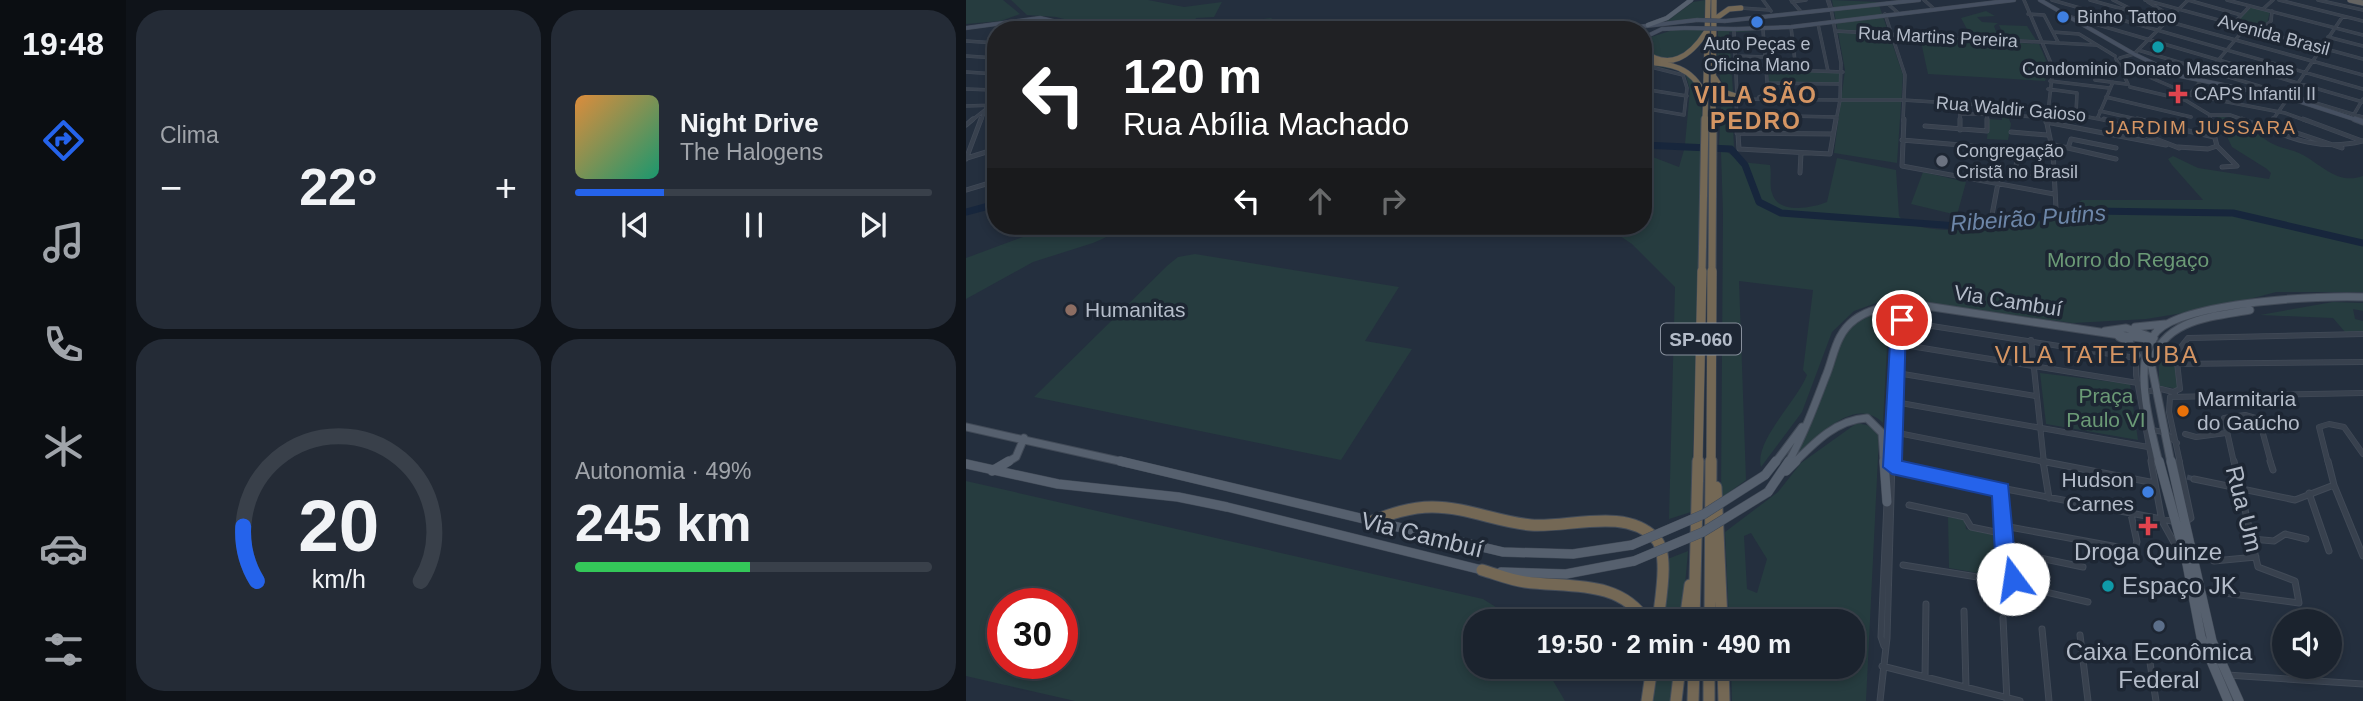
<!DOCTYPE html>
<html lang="pt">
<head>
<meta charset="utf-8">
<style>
	:root { --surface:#1b232e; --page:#242b36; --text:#f1f3f6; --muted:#a0a4aa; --line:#39404a; --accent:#2563eb }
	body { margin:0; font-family:Arial,sans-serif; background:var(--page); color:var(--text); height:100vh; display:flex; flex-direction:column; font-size:26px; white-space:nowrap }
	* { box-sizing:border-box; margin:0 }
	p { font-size:23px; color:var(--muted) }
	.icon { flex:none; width:38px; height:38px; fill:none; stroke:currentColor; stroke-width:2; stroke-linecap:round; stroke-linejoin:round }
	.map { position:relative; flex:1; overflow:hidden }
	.details { display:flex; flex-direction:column; gap:10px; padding:10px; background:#0f1319; width:840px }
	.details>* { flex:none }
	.top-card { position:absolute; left:21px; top:21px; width:665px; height:214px; border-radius:28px; box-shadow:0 4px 10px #0003,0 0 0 2px var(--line); background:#202124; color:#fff; overflow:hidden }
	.fabs { position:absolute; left:1306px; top:609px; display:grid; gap:14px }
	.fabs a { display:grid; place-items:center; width:70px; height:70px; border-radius:50%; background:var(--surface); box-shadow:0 4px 10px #0003,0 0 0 2px var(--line); font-size:35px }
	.speed { position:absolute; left:21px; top:588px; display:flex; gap:14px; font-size:35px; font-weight:700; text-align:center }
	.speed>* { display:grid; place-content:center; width:91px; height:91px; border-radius:50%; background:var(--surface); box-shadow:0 4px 10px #0003,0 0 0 2px var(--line); line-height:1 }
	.speed .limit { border:10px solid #d22; background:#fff; color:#111 }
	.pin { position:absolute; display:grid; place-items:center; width:60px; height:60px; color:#fff; margin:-30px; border:4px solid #fff; border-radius:50%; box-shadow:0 2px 7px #0007 }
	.me { position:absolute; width:77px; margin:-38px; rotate:346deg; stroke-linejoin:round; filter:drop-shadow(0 0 5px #0008) }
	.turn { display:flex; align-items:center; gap:24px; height:147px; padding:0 21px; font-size:32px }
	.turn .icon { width:91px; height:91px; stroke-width:2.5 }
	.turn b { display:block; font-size:49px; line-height:60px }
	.lanes { display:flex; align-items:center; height:66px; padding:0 21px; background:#0003; justify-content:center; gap:35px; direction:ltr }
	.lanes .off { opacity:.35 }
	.big { font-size:52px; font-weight:800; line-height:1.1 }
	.details .tile { flex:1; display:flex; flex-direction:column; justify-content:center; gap:10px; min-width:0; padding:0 24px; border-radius:28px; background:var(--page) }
	.details .dial { align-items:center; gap:0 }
	.dial svg { height:182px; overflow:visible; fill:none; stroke:var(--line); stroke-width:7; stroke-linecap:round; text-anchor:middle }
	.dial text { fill:var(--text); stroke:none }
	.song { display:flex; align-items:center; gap:21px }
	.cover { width:84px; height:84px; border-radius:10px; background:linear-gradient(135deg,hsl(30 70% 55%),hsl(160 70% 35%)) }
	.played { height:7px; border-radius:4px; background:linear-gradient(90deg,var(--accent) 25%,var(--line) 25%) }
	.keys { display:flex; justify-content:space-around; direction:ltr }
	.heat { display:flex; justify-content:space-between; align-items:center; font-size:38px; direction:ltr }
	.charge { height:10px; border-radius:5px; background:linear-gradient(90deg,#34c759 49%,var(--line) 0) }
	.details .tiles { flex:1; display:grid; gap:10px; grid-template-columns:repeat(2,1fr) }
	.trip { position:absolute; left:497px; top:609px; width:402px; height:70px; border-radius:28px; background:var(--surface); box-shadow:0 4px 10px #0003,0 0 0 2px var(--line); font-weight:800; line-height:70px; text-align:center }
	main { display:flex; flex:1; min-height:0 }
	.tab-bar { display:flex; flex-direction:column; width:126px; justify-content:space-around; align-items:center; background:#0b0e12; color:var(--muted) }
	.tab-bar .icon { width:49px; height:49px }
	.tab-bar .active { color:var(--accent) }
	.tab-bar b { font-size:32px; color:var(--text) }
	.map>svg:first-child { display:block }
</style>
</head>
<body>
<main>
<nav class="tab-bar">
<b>19:48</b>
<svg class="icon active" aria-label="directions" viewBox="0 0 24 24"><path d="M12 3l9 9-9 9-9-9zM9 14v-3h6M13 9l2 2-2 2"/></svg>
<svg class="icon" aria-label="music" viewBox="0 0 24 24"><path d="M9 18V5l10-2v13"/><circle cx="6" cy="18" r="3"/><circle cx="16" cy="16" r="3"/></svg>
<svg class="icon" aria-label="phone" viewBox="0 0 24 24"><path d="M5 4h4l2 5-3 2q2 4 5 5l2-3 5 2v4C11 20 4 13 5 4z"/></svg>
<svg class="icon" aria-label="climate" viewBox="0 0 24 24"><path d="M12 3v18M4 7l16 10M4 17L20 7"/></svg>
<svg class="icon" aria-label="car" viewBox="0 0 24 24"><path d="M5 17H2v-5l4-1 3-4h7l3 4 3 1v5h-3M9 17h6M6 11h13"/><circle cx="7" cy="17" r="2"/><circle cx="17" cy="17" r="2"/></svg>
<svg class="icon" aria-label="filters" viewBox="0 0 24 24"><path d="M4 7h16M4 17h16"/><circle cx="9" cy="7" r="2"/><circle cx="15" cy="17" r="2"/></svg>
</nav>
<section class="details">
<div class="tiles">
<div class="tile"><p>Clima</p>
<div class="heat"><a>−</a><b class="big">22°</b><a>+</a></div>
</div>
<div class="tile">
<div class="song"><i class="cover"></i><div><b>Night Drive</b><p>The Halogens</p></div></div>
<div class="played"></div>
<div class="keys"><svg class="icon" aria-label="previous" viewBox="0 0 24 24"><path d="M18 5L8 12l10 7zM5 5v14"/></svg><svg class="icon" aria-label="pause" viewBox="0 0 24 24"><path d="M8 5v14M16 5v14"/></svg><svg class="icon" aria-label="next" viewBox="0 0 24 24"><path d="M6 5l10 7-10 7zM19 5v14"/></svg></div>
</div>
<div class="tile dial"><svg viewBox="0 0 100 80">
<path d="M14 69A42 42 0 1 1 86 69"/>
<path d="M14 69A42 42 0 0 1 8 45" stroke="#2563eb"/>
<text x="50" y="56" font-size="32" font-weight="700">20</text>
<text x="50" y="72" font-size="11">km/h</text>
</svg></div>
<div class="tile"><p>Autonomia · 49%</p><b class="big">245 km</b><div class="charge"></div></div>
</div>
</section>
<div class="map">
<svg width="1397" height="701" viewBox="0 0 1397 701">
	<rect width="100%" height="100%" fill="#242f3e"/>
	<path fill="#263c3f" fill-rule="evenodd" d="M0,0h37l17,14 -19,7 -35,3z
		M45,0h137l36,7 38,-5 -8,15 -18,1 -3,9 79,-9 -5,7 -9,5h-149l-53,-13 -29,-2z
		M740,0l-2,19 -37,2 26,-19z
		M866,0l46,2 25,73 -6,88 -63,-10 11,-83z
		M1285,7l19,5 -3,11 -13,6 -19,-5z
		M1020,11l9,5 -18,1 5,5 16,1 -4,3 3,8h6l-4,-9 28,1 9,14 -65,-3 -10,-19z
		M710,29l27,1 -1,6 -17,21 -22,2 -19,-8 4,-13z
		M752,30l40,2h-29l4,60 -5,1c-14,-17 -10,-42 -10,-63z
		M954,37l119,7 11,25 -5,12 -117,-7z
		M677,64c63,4 61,23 58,80h-16l5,-54 -4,-14 -9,-6z
		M802,70l72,3 -1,10 -70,-1z
		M763,101l3,1 2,46 -15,-2 2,-39z
		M1036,114h5l4,10 -3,16 -21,-1 2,-20 13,1z
		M1251,116c24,2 36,16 54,27 10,6 22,6 32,12 20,11 35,30 60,21v116h-87l-56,15 -74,12 -73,4 -171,-23 -23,2 -25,9 -22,21 -30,80 -41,55c-7,-26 36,-66 46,-92l-4,-5 10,-80 -74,-9 7,199 -25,18 2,-285 -2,-61 5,-1 15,11 29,3c2,9 -1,19 2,28 6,22 40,15 55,9l10,-44 59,12 3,46 6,7c53,17 119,-1 174,-7l3,-2 -3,-12 3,-2h121l-31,-35 -4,-6 5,-3 25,12 71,11 2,-6 -4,-4 -35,-22z
		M718,150h18l-11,362 -22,7 6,-232 -43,-43 -27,-18h38v-69l7,-1 29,11z
		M957,172l43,10 -9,33 -46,-11z
		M87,226h78l-38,17 -60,19 -67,37v-41z
		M229,254l204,33 -34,54 47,8 -71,111 -307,-63 134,-132 10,-8z
		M1367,302l30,1v8l-10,-2 2,10 8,2v10l-18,1 -12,-14 -73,-3z
		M923,309l-6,114c-28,-27 -61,11 -84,29l46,-120 20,-17z
		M1198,349l12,4 4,36 -21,-3v-19z
		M1074,373l90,11 8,56 -92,-16z
		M891,423l14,3 8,11 -13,264h-134l-1,-34h122v-46h-124l-4,-89 53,-40 23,-29zM785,533l16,26 -10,34 -10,-4 -3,-53z
		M0,481l517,118 35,22h-43v46h70l20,34h-490l-109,-25zM37,604h59v59h-59z
		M982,517l17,3 1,9 33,7 1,41 -51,-9z
		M722,551l-6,70h-22l5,-61z
		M686,667h25l-1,34h-29z"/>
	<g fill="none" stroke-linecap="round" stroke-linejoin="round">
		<path stroke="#17263c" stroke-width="7" d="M677,145l88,4 14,16 14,37 22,11 176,13 134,-15 142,2 130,30
			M0,212l30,-8"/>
		<path stroke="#3a4453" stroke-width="5" stroke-dasharray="5 2.5" stroke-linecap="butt" d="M1221,477l7,2"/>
		<g stroke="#414a57" stroke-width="3.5">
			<path id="minor-far3" d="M797,0l8,11
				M825,0l11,13
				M958,0l9,8
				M1058,0l29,68 -6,53
				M1086,0l311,89
				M1124,0l273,75
				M1147,0l18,9
				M1179,0l218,59
				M1222,0l53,15
				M1261,0l136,35
				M1313,0l84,21
				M1352,0l45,10
				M826,2l14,-2
				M1182,2l23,14
				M921,3l10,9
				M775,8l29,2
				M865,9l10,54 -1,37
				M1297,9l10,-9
				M919,14l20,61 -2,46
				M1062,14l16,1 14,27
				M1105,17l292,85
				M852,24l10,47
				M1267,24l17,-18
				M825,27l5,43
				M293,30l17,-7 17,6
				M301,30l17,-2
				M869,31l260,14
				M1293,31l12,-10 1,-10
				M768,32l3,64
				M1087,32l26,2 36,22
				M1362,37l35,9
				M0,41l30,2
				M1172,50l225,67
				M0,56l30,2
				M769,56l30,1
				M1154,58l14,-4 54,-54
				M1150,59l12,25
				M1153,64l72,31 94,18 22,8
				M677,65l40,10 4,13 -3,27 -41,-7
				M800,69l77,3
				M0,72l30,2
				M1129,80l31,4
				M1084,81l59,7
				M801,83l73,1
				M1164,87l55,13 25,15
				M0,89l26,1
				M677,89l44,7
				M1082,89l29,4 -1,20
				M1324,95l53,-79
				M793,97l9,-3 -5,-64
				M1140,97l85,20
				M874,100h63l143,9 63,12
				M1219,100l61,-73
				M1020,104l1,17
				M0,106l30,-1
				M1134,111l45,10
				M770,115l99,2
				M1045,115l35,3
				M1387,116l10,-17
				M1132,117l15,-35
				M5,121l14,-11
				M15,121l15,-40
				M771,121l-1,-22 104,1
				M870,121l4,-21
				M994,121v-7h26
				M1244,121v-6h20l17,6
				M1306,121l16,-23"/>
		</g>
		<g stroke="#414a57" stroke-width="5">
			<path id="minor-far2" d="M771,119l2,30 91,5 6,-35
				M938,119l-2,47 152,28
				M994,119v11
				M1080,119l7,34 3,55
				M1138,119l75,29
				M1171,119l77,18
				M1276,119c42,16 75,34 121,22
				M1337,119l59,22
				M1080,122l120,23
				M1304,124l72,24
				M0,125l7,-6
				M959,126l62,5v-12
				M1300,130l7,-11
				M1045,132l36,3
				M771,133l96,1
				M936,140l151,13
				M1084,144l18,4 3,-9 45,9
				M1251,146l20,20 -15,1
				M1212,147l30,2 9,-3 -7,-27
				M1102,148l48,11
				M1053,150l-4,21 37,6
				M1,158l29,-9
				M0,159l15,-40
				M834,173l1,-20
				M0,190l30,-9
				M24,199l5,-17
				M1026,215l6,-32"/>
		</g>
		<g stroke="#414a57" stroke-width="6">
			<path id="minor-far1" d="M1181,338l-11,20v17l16,88
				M1065,340l13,123
				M932,344l240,39
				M1210,364l187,-2
				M931,373l138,23
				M1178,392l17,-3 12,3
				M1210,396l-3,-4 7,-3 -4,-36 12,-15 175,-4
				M929,402l253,45
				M1185,430l13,2 13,11
				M927,432l157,31
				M1219,434l11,3 30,-4
				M926,463l8,-142 236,37
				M1214,463l-11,-51 1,-15 193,-4
				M1268,463l-10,-45 21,-3 14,4 12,44
				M1362,463l-9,-36 10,-3 15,3 19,27"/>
		</g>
		<g stroke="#414a57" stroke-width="7">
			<path id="minor" d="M1075,461l114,22
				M1077,461l6,37
				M1185,461l11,60 20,36
				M1213,461l12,57 -6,4
				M1304,461l3,9
				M1362,461l6,24 29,71
				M926,467l285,55
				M1228,479l101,21 39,-15
				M1035,489l5,84
				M1343,493l20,58
				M943,505l56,12 6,10 34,7
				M1038,526l130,24 3,-8 -6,-28
				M1286,539l22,2 11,-7 21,5
				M1040,551l77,16
				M1248,561l42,-4
				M937,565l99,16
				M1035 579a6 6 0 1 1 12 0a6 6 0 1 1-12 0Z
				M1046,584l76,18
				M1042,585l1,23
				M1251,592l82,11 -4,-22 -37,-14 -24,-106
				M998,611l2,76
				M1037,618l4,83
				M1076,629l7,72
				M1114,635l8,66
				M918,646l-3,-9 6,-135
				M1183,656l7,45
				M916,666l138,35
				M1261,675l136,9
				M959,677l1,-73
				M914,701l7,-63 5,-177"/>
		</g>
		<g stroke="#414a57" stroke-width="4.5">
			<path id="tertiary" d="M862,0l3,9"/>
		</g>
		<g stroke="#414a57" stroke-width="4.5">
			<path id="secondary-far1" d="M1074,0l94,54 46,22 112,23 68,22
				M759,21l194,-21
				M43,27l59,1
				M0,28l74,-10 51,12
				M769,29l56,-2 223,-27
				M322,30l40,-3 41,3
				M646,30l85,-10
				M677,38l19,-9 23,-1"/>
		</g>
		<g stroke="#414a57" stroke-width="7">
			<path id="secondary" d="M1389,119l8,3"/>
		</g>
		<g stroke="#414a57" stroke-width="5">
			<path id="primary-far2" d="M682,25l19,-7 24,-18"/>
		</g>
		<g stroke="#414a57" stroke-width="9">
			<path id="primary-far1" d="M1169,327l30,-3
				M1139,331l21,-3 28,10
				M1153,337l11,6 7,12
				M0,427l162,36
				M40,463l10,-6 8,-19
				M809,463l27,-36
				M822,463c15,-27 26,-56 37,-85 6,-13 8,-28 15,-41 16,-31 55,-33 86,-31l227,34
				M828,463c21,-21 42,-43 73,-45l15,15 2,30
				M1193,463c-8,-34 -21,-78 -12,-113 2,-5 6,-15 10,-19 30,-29 164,-36 206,-34
				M1205,463l-20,-100c14,-44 59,-46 99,-53"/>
		</g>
		<g stroke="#414a57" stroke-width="10">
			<path id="primary" d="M154,461l383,91 70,2 59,-9
				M918,461l3,41
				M1193,461l28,103 14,73 27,64
				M1205,461l41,180 27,60
				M0,464l92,20 120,13 49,10 259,64
				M26,471l17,-10
				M820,471l10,-10
				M799,475l11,-14
				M802,492l21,-31
				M535,572l65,2 68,-13"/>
		</g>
		<g stroke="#434c59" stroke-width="6">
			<path id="trunk" d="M1384,0l13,3"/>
		</g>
		<g stroke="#434c59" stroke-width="6">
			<path id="motorway-far3" d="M749,19l14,-10 12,-1
				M677,41l2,-5
				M677,51c26,20 47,6 63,-19
				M677,62c27,1 49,5 61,32
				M749,78l9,14 12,4
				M739,121l3,-121
				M747,121l1,-121"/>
		</g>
		<g stroke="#434c59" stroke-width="9">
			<path id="motorway-far2" d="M736,272l3,-153
				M746,272l1,-153"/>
		</g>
		<g stroke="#434c59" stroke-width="10">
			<path id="motorway-far1" d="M732,463l4,-192
				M745,463l1,-192"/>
		</g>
		<g stroke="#434c59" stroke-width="13">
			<path id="motorway" d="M750,487l6,134
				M404,522c20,-8 40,-15 62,-15 34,0 66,15 99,18 37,3 94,-18 124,13 15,14 5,63 3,83
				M516,570c14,4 28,10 43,12 44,6 94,-3 121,39
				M719,621l5,-36
				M728,621l4,-160
				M744,621l1,-160
				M743,667v34
				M757,667l1,34
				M681,701l5,-34
				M710,701l4,-34
				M727,701l1,-34"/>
		</g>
		<use href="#minor-far3" stroke="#38414e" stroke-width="2.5"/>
		<use href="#minor-far2" stroke="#38414e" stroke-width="3.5"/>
		<use href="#minor-far1" stroke="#38414e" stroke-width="4.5"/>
		<use href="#minor" stroke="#38414e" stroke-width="5"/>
		<use href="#tertiary" stroke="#38414e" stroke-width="3.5"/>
		<use href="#secondary-far1" stroke="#465061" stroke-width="3.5"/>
		<use href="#secondary" stroke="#465061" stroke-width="5"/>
		<use href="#primary-far2" stroke="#56606e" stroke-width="4.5"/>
		<use href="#primary-far1" stroke="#56606e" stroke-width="7"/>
		<use href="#primary" stroke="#56606e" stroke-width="9"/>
		<use href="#trunk" stroke="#656462" stroke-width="5"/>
		<use href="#motorway-far3" stroke="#746855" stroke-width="5"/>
		<use href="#motorway-far2" stroke="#746855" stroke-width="7"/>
		<use href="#motorway-far1" stroke="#746855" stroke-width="9"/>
		<use href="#motorway" stroke="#746855" stroke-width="11"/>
		<g stroke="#414a57" stroke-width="4.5" stroke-linecap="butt">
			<path id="secondary-bridge" d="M731,20l28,1
				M719,28l50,1"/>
		</g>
		<g stroke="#414a57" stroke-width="10" stroke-linecap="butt">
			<path id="primary-bridge" d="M666,545l72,-31 61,-39
				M668,561l69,-29 65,-40"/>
		</g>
		<use href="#secondary-bridge" stroke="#465061" stroke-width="3.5"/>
		<use href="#primary-bridge" stroke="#56606e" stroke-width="9"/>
	</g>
	<path fill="#2563eb" stroke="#184099" stroke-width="2" d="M936,315l7,5 -3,5 -4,136 106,23 8,84 7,11 -3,6 -7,3 -14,-8 -3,-7 -4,-77 -100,-22 -9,-7 8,-142 5,-9z"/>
	<g fill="#3f7fe0" stroke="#1d2633" stroke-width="2.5">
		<circle cx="1097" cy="17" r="7"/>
		<circle cx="791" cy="22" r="7"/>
		<circle cx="1182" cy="492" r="7"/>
	</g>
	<g fill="#0f9aa8" stroke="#1d2633" stroke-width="2.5">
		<circle cx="1192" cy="47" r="7"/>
		<circle cx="1142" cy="586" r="7"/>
	</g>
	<g fill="#e0444e" stroke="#1d2633" stroke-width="2.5">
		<path d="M1208.5 83.5h7v7h7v7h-7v7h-7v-7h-7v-7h7z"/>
		<path d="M1178.5 515.5h7v7h7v7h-7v7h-7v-7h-7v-7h7z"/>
	</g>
	<circle fill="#6b7280" stroke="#1d2633" stroke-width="2.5" cx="976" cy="161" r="7"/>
	<circle fill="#8d6e63" stroke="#1d2633" stroke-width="2.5" cx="105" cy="310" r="7"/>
	<circle fill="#e8710a" stroke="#1d2633" stroke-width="2.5" cx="1217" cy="411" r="7"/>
	<circle fill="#5c6f8a" stroke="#1d2633" stroke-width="2.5" cx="1193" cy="626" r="7"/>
	<g text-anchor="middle" stroke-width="7" stroke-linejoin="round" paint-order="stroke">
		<g font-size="18" fill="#b4bcc9" stroke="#1d2633" text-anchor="start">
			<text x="1111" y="23">Binho Tattoo</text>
			<text x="791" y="50" text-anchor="middle">Auto Peças e<tspan x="791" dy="21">Oficina Mano</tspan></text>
			<text x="1192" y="75" text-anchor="middle">Condominio Donato Mascarenhas</text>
			<text x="1228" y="100">CAPS Infantil II</text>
			<text x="990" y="157">Congregação<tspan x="990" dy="21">Cristã no Brasil</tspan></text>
		</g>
		<g font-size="18" fill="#b4bcc9" stroke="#1d2633">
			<text transform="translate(1308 35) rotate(15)" y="6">Avenida Brasil</text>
			<text transform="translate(972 37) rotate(3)" y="6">Rua Martins Pereira</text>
			<text transform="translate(1045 109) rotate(5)" y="6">Rua Waldir Gaioso</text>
		</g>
		<g font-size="19" letter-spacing="2" fill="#d59563" stroke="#1d2633">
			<text x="1235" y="134">JARDIM JUSSARA</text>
		</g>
		<rect fill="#1d2633" stroke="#878f9c" stroke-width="2" x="695" y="323.5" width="80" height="31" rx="5"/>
		<g font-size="19" font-weight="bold" fill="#b4bcc9">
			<text x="735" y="346">SP-060</text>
		</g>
		<g font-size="21" fill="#6b9a76" stroke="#1d2633">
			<text x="1162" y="267">Morro do Regaço</text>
			<text x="1140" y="403">Praça<tspan x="1140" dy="24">Paulo VI</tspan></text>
		</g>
		<g font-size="21" fill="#b4bcc9" stroke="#1d2633">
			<text transform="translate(1042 301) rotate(9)" y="7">Via Cambuí</text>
		</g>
		<g font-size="21" fill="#b4bcc9" stroke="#1d2633" text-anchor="start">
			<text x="119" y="317">Humanitas</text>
			<text x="1231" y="406">Marmitaria<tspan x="1231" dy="24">do Gaúcho</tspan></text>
			<text x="1168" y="487" text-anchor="end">Hudson<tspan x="1168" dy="24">Carnes</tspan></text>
		</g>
		<g font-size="23" font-weight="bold" letter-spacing="2" fill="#d59563" stroke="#1d2633">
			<text x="790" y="103">VILA SÃO<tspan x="790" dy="26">PEDRO</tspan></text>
		</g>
		<g font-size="23" font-style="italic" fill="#6d86a8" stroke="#1d2633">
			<text transform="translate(1062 218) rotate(-4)" y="8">Ribeirão Putins</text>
		</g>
		<g font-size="24" letter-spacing="2" fill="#d59563" stroke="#1d2633">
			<text x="1131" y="363">VILA TATETUBA</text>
		</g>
		<g font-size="24" fill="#b4bcc9" stroke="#1d2633">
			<text transform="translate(1278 509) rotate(76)" y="8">Rua Um</text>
			<text transform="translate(456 535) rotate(14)" y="8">Via Cambuí</text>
		</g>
		<g font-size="24" fill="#b4bcc9" stroke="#1d2633">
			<text x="1182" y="560">Droga Quinze</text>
			<text x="1156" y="594" text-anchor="start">Espaço JK</text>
			<text x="1193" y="660">Caixa Econômica<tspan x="1193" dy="28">Federal</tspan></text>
		</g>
	</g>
</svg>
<div class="fabs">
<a><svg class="icon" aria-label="sound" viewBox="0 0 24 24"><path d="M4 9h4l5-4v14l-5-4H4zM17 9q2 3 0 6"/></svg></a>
</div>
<div class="speed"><div class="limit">30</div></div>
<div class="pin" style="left:936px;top:320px;background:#d93025"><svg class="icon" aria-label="arrive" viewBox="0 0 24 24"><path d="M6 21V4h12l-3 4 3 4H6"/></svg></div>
<svg class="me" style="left:1047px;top:579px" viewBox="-20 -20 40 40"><circle r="19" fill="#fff"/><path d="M0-13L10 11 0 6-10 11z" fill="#2563eb"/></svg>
<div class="trip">19:50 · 2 min · 490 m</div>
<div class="top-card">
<div class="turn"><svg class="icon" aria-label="left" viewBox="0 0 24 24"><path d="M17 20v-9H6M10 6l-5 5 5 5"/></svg><div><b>120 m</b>Rua Abília Machado</div></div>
<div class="lanes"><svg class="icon" aria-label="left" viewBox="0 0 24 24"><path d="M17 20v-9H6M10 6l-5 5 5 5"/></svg><svg class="icon off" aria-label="ahead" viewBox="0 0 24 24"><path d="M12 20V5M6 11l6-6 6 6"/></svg><svg class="icon off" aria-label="right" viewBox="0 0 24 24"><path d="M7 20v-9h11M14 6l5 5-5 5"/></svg></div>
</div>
</div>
</main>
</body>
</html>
